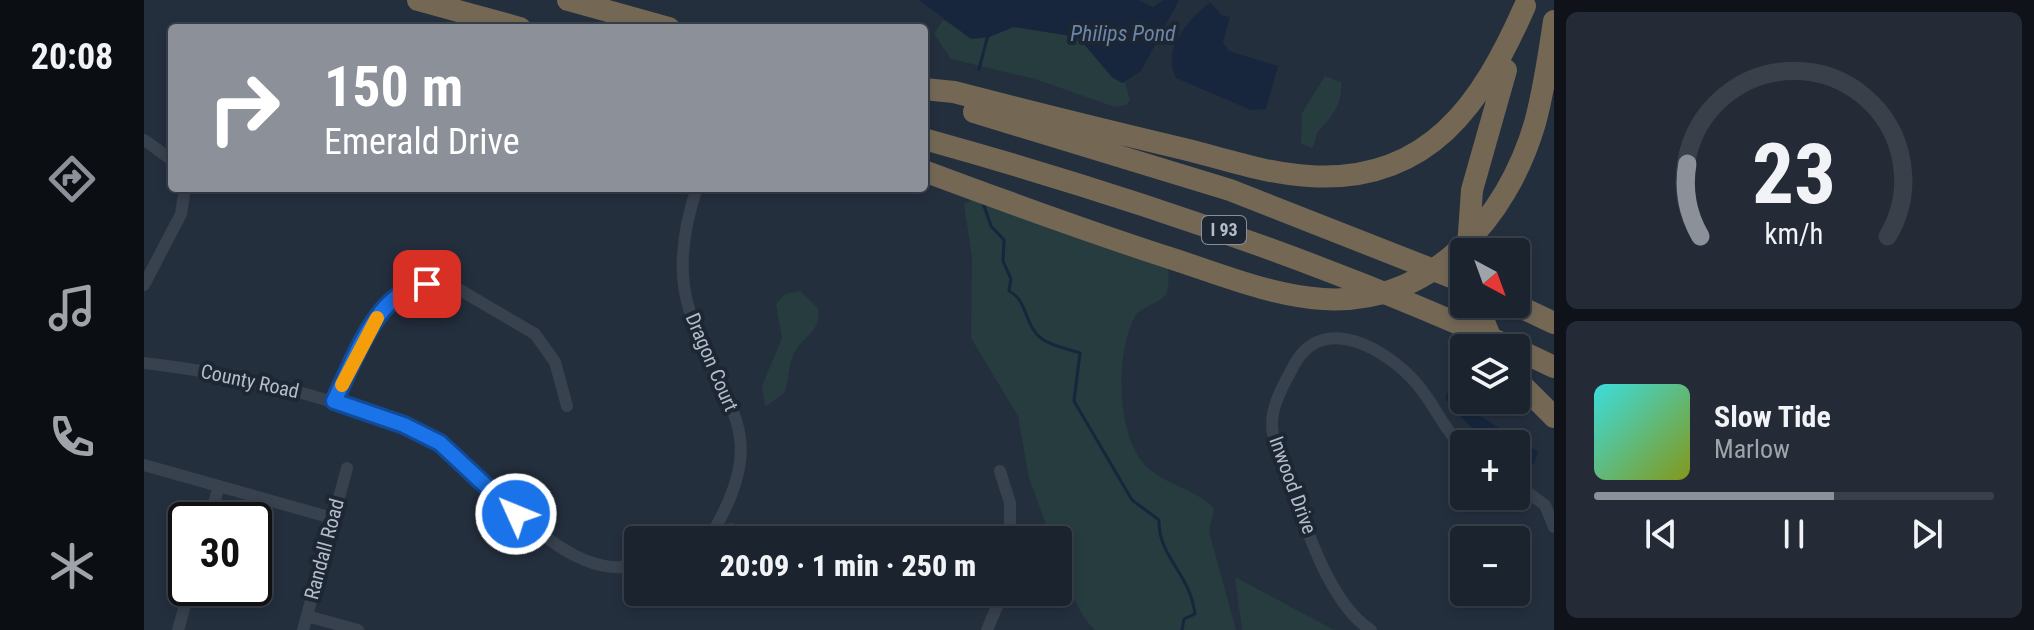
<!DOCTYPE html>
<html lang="en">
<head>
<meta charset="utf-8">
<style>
	:root { --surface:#1b232e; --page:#242b36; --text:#f1f3f6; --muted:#a0a4aa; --line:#39404a; --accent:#8c9099 }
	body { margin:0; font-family:"Roboto Condensed",sans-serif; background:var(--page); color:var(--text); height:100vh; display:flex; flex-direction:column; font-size:30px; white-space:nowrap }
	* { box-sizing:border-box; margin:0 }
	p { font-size:26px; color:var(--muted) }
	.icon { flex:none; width:44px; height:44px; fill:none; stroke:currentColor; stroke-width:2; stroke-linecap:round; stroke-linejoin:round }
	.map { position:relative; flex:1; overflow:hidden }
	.panel { display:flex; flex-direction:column; gap:12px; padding:12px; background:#0f1319; width:480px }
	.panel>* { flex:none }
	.top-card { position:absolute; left:24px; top:24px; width:760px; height:168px; border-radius:8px; box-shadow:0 4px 12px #0003,0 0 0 2px var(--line); background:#8c9099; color:#fff; overflow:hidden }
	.needle { width:52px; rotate:139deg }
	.buttons { position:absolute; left:1306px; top:238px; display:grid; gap:16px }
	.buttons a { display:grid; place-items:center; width:80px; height:80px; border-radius:8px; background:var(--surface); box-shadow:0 4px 12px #0003,0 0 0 2px var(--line); font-size:40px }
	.speed { position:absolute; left:24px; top:502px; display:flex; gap:16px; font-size:40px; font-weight:700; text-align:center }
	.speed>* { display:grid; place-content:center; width:104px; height:104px; border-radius:50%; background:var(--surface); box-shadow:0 4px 12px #0003,0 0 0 2px var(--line); line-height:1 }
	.speed .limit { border:4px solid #111; border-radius:12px; background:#fff; color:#111 }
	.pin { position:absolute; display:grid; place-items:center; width:68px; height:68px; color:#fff; margin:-34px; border-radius:16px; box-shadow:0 4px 12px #0006 }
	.me { position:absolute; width:88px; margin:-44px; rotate:314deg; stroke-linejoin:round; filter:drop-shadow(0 0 6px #0008) }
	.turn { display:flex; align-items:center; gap:28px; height:168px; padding:0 24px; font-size:36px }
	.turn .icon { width:104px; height:104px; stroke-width:2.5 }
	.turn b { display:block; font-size:56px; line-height:68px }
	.panel .tile { flex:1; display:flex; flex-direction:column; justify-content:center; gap:12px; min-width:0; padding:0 28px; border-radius:12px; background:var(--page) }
	.panel .dial { align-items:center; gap:0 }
	.dial svg { height:208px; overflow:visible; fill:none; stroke:var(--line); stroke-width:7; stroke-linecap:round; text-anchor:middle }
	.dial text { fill:var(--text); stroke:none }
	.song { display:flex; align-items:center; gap:24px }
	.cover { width:96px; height:96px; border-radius:12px; background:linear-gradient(135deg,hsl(180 70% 55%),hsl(70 70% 35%)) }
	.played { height:8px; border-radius:4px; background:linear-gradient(90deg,var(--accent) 60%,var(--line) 60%) }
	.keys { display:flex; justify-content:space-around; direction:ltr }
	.trip { position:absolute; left:480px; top:526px; width:448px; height:80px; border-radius:8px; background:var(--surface); box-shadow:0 4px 12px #0003,0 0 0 2px var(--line); font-weight:800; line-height:80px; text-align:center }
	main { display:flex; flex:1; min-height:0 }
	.dock { display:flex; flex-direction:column; width:144px; justify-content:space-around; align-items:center; background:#0b0e12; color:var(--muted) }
	.dock .icon { width:56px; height:56px }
	.dock .active { color:var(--accent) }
	.dock b { font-size:36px; color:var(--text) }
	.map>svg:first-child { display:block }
</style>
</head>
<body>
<main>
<nav class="dock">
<b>20:08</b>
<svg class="icon active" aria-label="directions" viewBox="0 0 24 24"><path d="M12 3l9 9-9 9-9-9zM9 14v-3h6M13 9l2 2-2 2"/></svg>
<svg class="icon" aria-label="music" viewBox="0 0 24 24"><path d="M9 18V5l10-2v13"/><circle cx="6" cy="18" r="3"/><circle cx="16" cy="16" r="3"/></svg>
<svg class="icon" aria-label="phone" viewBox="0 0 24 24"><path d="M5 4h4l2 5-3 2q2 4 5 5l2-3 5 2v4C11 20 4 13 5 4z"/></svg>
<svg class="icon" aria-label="climate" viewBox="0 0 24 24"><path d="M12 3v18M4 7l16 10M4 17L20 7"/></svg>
</nav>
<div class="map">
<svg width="1410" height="630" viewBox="0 0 1410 630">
	<rect width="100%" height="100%" fill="#242f3e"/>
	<path fill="#263c3f" d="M799,20l34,19 36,-12 65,10 34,40 13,6 5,17 -4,5 -11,2 -80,-28 -84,-20 -17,-25z
		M1181,76l16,6c2,21 -8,34 -22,48 -4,4 -3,13 -7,18l-11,-5 1,-30z
		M830,199l194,63c3,44 -4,32 -31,51 -22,35 -22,122 9,153 19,19 49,23 68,42l-5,24 27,98h-141c-18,-15 -37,-67 -37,-90h-6l-23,-62 -11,-62 -47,-78 1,-81 -8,-53z
		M656,291l18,17c4,26 -18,28 -25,48 -5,12 -4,25 -9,37l-19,14 -3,-21 20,-48 -6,-34 9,-10z
		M1091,577l99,53h-92z"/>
	<path fill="#17263c" d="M775,0h220l14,7 11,-7h15l-38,71 -19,12 -10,-6 -34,-40 -64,-10 -25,10 -18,2z
		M1066,2l11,13 9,2 -7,25 6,9 49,15 -12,43 -15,1 -75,-32c-15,-30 13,-58 34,-76z
		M1306,387l14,8v5l11,1 5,15 58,36 -4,12 -18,-8v-12c-30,0 -53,-22 -71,-46z"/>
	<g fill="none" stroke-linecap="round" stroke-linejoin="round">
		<path stroke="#17263c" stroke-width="3" d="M835,69l9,-34
			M839,203l8,23 13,14 -1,21 8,18 -2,12c19,9 15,35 33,48 10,7 26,10 38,14l-6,48 58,99 27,20c-1,37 31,53 36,94l-11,5 -2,11"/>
		<path stroke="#38414e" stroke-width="12" d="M0,140l28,20
			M553,188c-13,38 -20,82 -8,121 27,97 87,115 24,223
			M0,285l37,-71 4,-26
			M0,363c76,9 148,24 220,49 27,9 56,16 79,33 49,37 126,142 195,119
			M190,401l51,-94 23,-18 19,-5 33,6 75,44 20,28 12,44
			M0,465l188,53
			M856,471l10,32v37
			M1372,484l29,21 9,22
			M65,520l10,-34
			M549,540l38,-11 42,11
			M163,616l51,14
			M34,630l12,-42
			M159,630l44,-162
			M843,630l16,-38
			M1227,630c-50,-31 -76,-140 -98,-196 -5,-24 10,-48 21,-69 29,-54 94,-15 123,19 18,21 27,46 47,65"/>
		<path stroke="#746855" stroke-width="22" d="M274,0l102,28
			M424,0l101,28
			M780,89l30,3c77,20 154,39 230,57 41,10 84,25 125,27 120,8 173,-73 216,-170
			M830,112l256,78 234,92
			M780,139c202,56 398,122 589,209
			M780,171c83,31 168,62 252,89 48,16 98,36 147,39 108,7 184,-80 212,-176 9,-33 14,-68 19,-102
			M1324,247l4,-57 34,-120
			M1333,304l16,40
			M1370,304l40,19
			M1372,349l38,18
			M1372,379l38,38"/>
	</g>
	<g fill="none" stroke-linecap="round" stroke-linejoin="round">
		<g stroke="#114b97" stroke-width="20">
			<path id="route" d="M283,284c-52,7 -72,76 -93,117l70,24 36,18 76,71"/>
		</g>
		<use href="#route" stroke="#1a73e8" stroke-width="14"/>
		<path stroke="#f59e0b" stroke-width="14" d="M198,385l35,-67"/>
	</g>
	<g text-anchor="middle" stroke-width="8" stroke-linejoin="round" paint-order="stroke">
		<rect fill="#1d2633" stroke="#878f9c" stroke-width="2" x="1058" y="216" width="44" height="28" rx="6"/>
		<g font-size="18" font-weight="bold" fill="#b4bcc9">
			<text x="1080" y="236">I 93</text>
		</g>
		<g font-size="20" fill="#b4bcc9" stroke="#1d2633">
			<text transform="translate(568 362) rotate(67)" y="7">Dragon Court</text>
			<text transform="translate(106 381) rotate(12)" y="7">County Road</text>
			<text transform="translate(1149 485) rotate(70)" y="7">Inwood Drive</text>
			<text transform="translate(180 549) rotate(-75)" y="7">Randall Road</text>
		</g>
		<g font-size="22" font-style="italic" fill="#6d86a8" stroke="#1d2633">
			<text x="979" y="41">Philips Pond</text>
		</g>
	</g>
</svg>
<div class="buttons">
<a><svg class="needle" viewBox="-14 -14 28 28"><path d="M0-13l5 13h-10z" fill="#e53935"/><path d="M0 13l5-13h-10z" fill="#a0a4aa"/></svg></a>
<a><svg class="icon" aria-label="layers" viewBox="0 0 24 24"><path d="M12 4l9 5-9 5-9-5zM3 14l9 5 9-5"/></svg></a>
<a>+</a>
<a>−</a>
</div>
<div class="speed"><div class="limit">30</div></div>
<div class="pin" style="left:283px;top:284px;background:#d93025"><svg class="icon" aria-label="arrive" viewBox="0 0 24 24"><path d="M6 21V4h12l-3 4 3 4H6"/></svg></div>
<svg class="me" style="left:372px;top:514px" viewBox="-20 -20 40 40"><circle r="17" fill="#1a73e8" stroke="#fff" stroke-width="3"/><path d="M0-11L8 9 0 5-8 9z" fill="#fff"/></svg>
<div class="trip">20:09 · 1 min · 250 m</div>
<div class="top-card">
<div class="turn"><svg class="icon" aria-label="right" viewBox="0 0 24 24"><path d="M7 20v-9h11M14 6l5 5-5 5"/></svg><div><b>150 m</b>Emerald Drive</div></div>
</div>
</div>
<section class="panel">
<div class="tile dial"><svg viewBox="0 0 100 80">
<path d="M14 69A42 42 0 1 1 86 69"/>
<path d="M14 69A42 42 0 0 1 9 41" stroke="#8c9099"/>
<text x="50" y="56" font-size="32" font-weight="700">23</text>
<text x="50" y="72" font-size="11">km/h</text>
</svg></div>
<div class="tile">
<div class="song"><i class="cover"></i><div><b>Slow Tide</b><p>Marlow</p></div></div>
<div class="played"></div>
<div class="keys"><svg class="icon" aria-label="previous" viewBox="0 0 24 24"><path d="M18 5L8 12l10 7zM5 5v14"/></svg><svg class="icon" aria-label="pause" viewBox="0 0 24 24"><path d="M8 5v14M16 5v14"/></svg><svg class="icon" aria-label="next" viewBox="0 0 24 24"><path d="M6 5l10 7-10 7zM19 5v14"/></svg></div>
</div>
</section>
</main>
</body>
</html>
